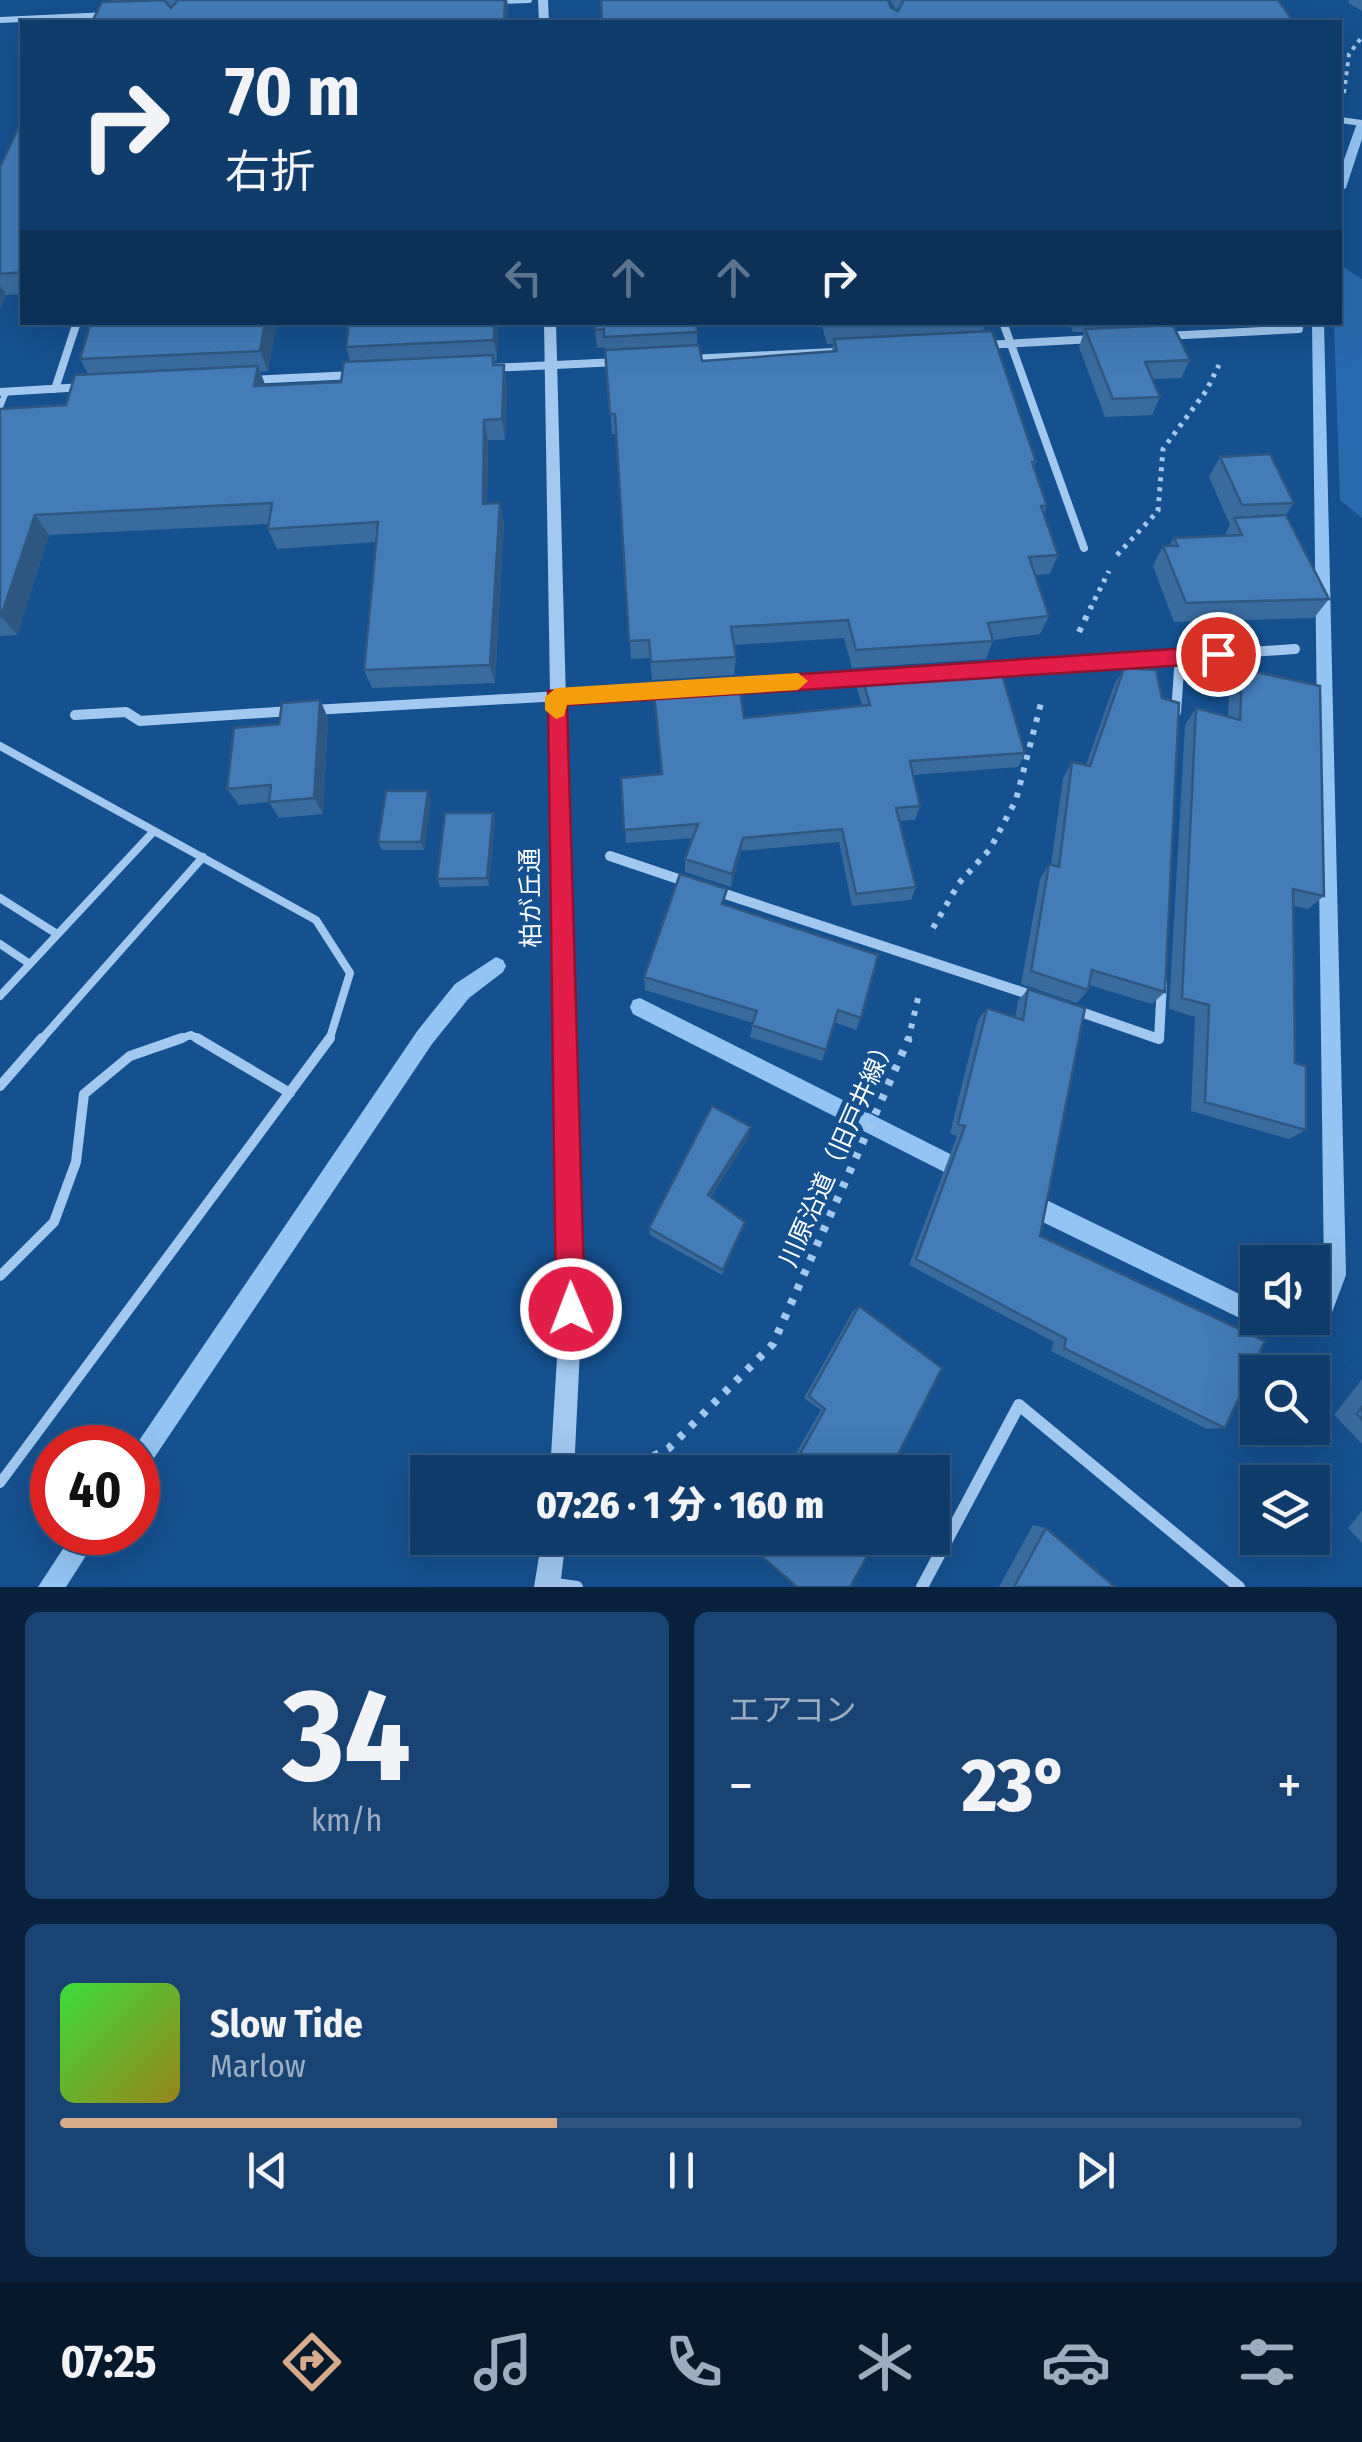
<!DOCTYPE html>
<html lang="ja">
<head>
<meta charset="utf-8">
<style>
	:root { --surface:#103c6c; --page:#194372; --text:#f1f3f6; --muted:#9cadc2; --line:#30567f; --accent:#d6ab8b }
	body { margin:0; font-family:"Fira Sans Condensed","Noto Sans JP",sans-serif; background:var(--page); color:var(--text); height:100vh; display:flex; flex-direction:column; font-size:38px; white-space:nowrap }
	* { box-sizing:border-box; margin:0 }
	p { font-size:32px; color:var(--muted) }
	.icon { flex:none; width:55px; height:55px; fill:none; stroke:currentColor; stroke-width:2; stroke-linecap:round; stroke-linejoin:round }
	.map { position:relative; height:1587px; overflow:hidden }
	.details { display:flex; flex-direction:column; gap:25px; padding:25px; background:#09213b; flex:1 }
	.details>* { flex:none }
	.guide { position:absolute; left:20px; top:20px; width:1322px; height:305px; border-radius:0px; box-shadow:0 10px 40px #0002,0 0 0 2px var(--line); background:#103c6c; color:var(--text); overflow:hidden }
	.fabs { position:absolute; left:1240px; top:1245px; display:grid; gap:20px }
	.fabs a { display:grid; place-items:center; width:90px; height:90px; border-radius:0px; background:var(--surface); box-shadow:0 10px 40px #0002,0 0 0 2px var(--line); font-size:50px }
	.speed { position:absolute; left:30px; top:1425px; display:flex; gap:20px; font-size:50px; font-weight:700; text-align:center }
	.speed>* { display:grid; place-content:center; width:130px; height:130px; border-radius:50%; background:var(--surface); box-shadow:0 10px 40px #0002,0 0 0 2px var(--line); line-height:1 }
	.speed .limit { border:15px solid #d22; background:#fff; color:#111 }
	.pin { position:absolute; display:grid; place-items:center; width:85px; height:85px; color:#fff; margin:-42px; border:5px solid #fff; border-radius:50%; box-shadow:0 2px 10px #0007 }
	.me { position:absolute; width:110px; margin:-55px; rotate:359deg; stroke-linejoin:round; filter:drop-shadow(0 0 8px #0008) }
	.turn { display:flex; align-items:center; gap:35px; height:210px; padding:0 40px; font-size:45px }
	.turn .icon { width:130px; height:130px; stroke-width:2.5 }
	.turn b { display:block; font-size:70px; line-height:85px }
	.lanes { display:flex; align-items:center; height:95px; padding:0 40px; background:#0003; justify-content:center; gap:50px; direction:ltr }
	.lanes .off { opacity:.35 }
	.big { font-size:75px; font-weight:800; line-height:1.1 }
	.details .widget { flex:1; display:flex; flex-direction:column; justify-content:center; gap:15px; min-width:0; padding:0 35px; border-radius:15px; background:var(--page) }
	.details .dial { align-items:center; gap:0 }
	.dial b { font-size:130px; line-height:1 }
	.song { display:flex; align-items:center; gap:30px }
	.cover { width:120px; height:120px; border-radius:15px; background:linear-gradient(135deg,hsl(120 70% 55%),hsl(50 70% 35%)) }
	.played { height:10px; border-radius:5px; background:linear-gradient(90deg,var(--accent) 40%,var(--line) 40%) }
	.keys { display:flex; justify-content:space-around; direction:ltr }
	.heat { display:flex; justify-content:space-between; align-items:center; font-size:55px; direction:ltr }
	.details .tiles { flex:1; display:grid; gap:25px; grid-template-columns:1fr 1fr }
	.widget:last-child { grid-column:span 2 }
	.trip { position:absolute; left:410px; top:1455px; width:540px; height:100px; border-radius:0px; background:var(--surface); box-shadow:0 10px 40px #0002,0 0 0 2px var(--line); font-weight:800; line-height:100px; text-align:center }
	.tab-bar { display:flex; height:160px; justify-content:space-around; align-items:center; background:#06182b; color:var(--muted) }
	.tab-bar .icon { width:70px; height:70px }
	.tab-bar .selected { color:var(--accent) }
	.tab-bar b { font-size:45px; color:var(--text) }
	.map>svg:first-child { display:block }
</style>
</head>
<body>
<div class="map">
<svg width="1362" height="1587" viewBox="0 0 1362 1587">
	<rect width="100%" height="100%" fill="#155090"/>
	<path fill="#286aae" d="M1340,265l22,14v239l-22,-18 -6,-177 6,-1z"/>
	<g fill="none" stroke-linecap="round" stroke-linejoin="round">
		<path fill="#94c4f3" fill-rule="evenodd" d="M1362,120v19l-16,49 -6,3v-20l17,-48z
			M1312,322h12l22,953 -18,48 -34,14 -44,-14 -234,-114 -3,-8 3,-8 8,-3 8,3 226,110v15h54v-13l12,-30z
			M496,957l7,3 3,6 -3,6 -34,26 -37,46 -286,426 -8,4v-26h-4l284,-418 37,-46z
			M640,998l332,167 4,7 -4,7 -7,4 -7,-4 -325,-165 -3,-7 3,-7z
			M74,1532h27l-35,55h-28z"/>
		<path stroke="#a2c8f0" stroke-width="4" stroke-dasharray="4 5" stroke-linecap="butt" d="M1344,93l5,-39 13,-17"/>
		<path stroke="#a2c8f0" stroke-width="5" stroke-dasharray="4 6" stroke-linecap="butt" d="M1117,555l41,-44 5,-62 43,-58 13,-26
			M1090,609l19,-38"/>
		<path stroke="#a2c8f0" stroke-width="6" stroke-dasharray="5 8" stroke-linecap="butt" d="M1079,632l12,-25
			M933,928l26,-45 31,-34 26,-49 26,-101
			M908,1041l11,-47"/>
		<path stroke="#a2c8f0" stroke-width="8" stroke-dasharray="6 10" stroke-linecap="butt" d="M625,1471l44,-23 104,-104 136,-306"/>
		<path stroke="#a2c8f0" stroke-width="6" d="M0,407l6,-15"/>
		<path stroke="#a2c8f0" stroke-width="8" d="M0,746l316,174 34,53 -21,68
			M0,898l57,36
			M0,944l30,20
			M0,996l154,-165
			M40,1041l163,-184
			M174,1041l17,-6 10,6"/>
		<path stroke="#a2c8f0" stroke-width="10" d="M197,1038l93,55
			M0,1086l42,-48
			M0,1276l54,-54 22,-60 8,-68 46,-38 52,-18
			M0,1483l330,-445"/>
		<path stroke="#a2c8f0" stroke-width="6" d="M496,1l33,-1
			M0,20l109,-5
			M1340,120l22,3"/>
		<path stroke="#a2c8f0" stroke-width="8" d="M1003,322l81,226
			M1165,336l134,-7
			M985,345l108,-6
			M690,359l143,-7
			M490,368l128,-6
			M251,380l103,-5
			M55,389l22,-67
			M0,392l84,-5"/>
		<path stroke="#a2c8f0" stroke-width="10" d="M987,670l308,-21
			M727,686l143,-9
			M313,710l352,-20
			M1176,712l4,-55
			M75,715l51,-3 14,9 151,-10
			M610,856l80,27
			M716,891l321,106
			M1072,1009l87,30 3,-56"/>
		<path stroke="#a2c8f0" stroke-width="12" d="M548,1583l29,4
			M922,1587l97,-182 220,182"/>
		<path fill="#a2c8f0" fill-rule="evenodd" d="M538,0h10l1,22h-10z
			M544,322h12l26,987 -8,163h-24l10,-163z
			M542,1538h24l-6,49h-26z"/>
	</g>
	<path fill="#3a6b9f" d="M111,0h396l1,8 -416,14 20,-20z
		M890,0h388l-676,22 289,-14 4,1z
		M1349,0h13v11l-14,-8z
		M22,120v174l-16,1 -6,15v-143z
		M277,322l-9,49 -8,1 5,13 76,-3 9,-21 -4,-14 152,-25 -1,38 -3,1 1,4 12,21 -2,54h-17l-1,63h13l4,20 -9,160 -123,5 -8,-18 12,-128 -99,7 -9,-20 1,-5 -220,11 -32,100 -17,1v-227l66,-4 22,-31 -8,-15z
		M821,322h177l-1,5h-13l-1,5 53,130 -2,6 13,38 -3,8 14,41 -8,19 -15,1 14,41 -9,18 -47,6 -7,19 -134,9 -8,-30 -110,7 2,12 -2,18 -82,5 -2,-22 -19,1 -15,-225h-4l-7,-87 -8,1 -2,-18 102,2v13l5,16 130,-9 1,-8h-6z
		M1010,322h55l-53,4z
		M1069,322h92l-1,4 30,34 -9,18 -28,1 7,18 -8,18 -47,2 -26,-70 5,-15h-11z
		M1220,457l74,46 -8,12 43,84 -15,19 -140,4 -21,-56 10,-20h6l5,-8 50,-2 6,-11 -21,-48z
		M1124,668l41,324 -13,12 -63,-19 -1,5 -11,13 -56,-19 19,-105 9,-15 2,1 12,-87 9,-16 14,3 28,-80z
		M1242,669l82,227 -16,13 -15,-3 2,157 11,67 -17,9 -98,-28 4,-94 -26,-8 16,-284 11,-17 32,9 1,-31z
		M860,670l165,83 -7,14 -105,8 7,31 -5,14 -16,1 17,66 -5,13 -59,6 -13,-64 -98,9 -10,36 -46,-15v-13l8,-21 -67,5 -5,-65 40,-3 -8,-92 91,35 118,-13 -6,-20z
		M320,700l8,18 -5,96 -44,4 -10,-16 -30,3 -12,-16 52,-65z
		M431,799l-7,51h-42l-4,-8z
		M493,813l2,8 -6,65 -49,1 -3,-8z
		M725,905l136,113 -5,12 -22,-8 -12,39 -72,-24 3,-14 -108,-33 -1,-13z
		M1028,989l12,247 185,192 -18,1 -156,-78 3,-9 -145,-77 48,-129 -7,-3 28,-113 9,-12 28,10 3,-17z
		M749,1136l-38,61 34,25 -23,53 -72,-40 -1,-7z
		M859,1306l30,166h-104l36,-62 -17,-12 49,-87z
		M1362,1379v65l-28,-29z
		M1362,1511v32l-14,-15z
		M1033,1525l13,3 69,59h-116z"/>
	<path fill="#2f5782" d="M505,0h2l1,8 -1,14h-3z
		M0,285l6,10 -6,15z
		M265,322h12l-9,49 -8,-20z
		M494,322h4l-1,38 -3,-20z
		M504,365l3,21 -2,54 -3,-21z
		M258,366l8,21 -12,-1z
		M484,420l4,20 -1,84 -4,-20z
		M500,503l4,20 -9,160 -5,-18z
		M35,515l14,20 -32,100 -16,-19z
		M320,700l8,18 -5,96 -9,-16z
		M428,791l3,8 -7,51 -3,-8z
		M493,813l2,8 -6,65 -2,-8z
		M743,838l-2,13 -10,36 1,-13z
		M751,1127l-2,9 -42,66 1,-7z"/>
	<path fill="#437cb9" stroke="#2f5782" stroke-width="2.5" d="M164,0l7,8 7,-8h327l-1,22h-412l10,-20z
		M601,0h287l3,8 7,3 5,-9 -1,-2h376l16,22h-708h16z
		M22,120v152l-22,2v-107z
		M91,322h174l-5,29 -180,8z
		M349,322h145v18l-148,7z
		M595,322h101l1,10 -93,5v-8l-9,1z
		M829,322h76l-75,4z
		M1173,325l17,35 -45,2 15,35 -47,2 -28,-70z
		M992,331l44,131h-4l15,44h-6l17,49 -29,2 20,59 -61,7 5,18 -137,9 -8,-30 -117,7 5,30 -85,5 -2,-22 -20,1 -14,-227h-5l-5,-64 94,-5 3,16 135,-10 -3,-12z
		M493,355v10h11l-2,54 -18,1 -1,84 17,-1 -10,162 -126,5 14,-148 -110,7 4,-26 -237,12 -34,101h-1v-207l66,-4 9,-30 183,-9 -4,20 87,-4 3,-20z
		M1270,454l24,49 -52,2 -22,-48z
		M1286,515l43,84 -143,4 -23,-57h15l-4,-8 68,-3 -8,-17z
		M998,661l27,92 -115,8 10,45 -24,2 20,79 -60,7 -14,-65 -99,9 -11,36 -47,-15 13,-35 -74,6 -3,-52 41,-4 -9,-91 85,-6 6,41 126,-13 -10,-35z
		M1124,668l32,2 6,28 17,5 -14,289 -73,-22 -4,20 -57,-19 18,-107 10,3 13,-105 18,4z
		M1242,669l78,17 4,210 -31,-7 2,174 11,3v64l-101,-28 4,-97 -27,-7 14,-290 44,12z
		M320,700l-6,98 -45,4 2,-17 -44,4 7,-61 45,-4 3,-21z
		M386,791h42l-7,51h-43z
		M445,813h48l-6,65 -50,1z
		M680,874l47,15 -5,15 156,51 -17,63 -23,-8 -12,40 -74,-25 5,-14 -113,-34z
		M1028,989l57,19 -45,228 225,105 -40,87 -161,-80 2,-9 -150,-80 49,-133 -7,-2 29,-116 36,12z
		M712,1106l39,21 -43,68 37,27 -22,48 -74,-42z
		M859,1306l83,62 -53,104h-99l35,-63 -16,-13z
		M1362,1407v13l-5,-6z
		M1046,1528l69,59h-101z
		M753,1538h124l-27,49h-53l-48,-42z"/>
	<path fill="#e11d48" stroke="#92132f" stroke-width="2.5" d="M1218,646l11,8 -11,9 -651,42 18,604 -4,10 -10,4 -11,-4 -4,-10 -8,-618z"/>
	<path fill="#f59e0b" d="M798,673l10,8 -10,9 -231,15 -3,11 -8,3 -11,-9v-13l11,-9z"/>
	<g text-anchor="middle" stroke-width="10" stroke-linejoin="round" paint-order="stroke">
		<g font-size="25" fill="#fff" stroke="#155090">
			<text transform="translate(530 898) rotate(-91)" y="9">柏が丘通</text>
			<text transform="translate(837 1151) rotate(-66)" y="9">川原沿道（旧戸井線）</text>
		</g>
	</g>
</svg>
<div class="fabs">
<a><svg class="icon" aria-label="sound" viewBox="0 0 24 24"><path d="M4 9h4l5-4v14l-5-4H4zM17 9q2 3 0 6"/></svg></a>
<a><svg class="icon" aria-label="search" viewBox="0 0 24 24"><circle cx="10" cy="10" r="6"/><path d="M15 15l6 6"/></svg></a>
<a><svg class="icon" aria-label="layers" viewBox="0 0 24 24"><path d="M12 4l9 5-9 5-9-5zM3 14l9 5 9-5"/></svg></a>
</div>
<div class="speed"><div class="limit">40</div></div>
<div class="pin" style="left:1218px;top:654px;background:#d93025"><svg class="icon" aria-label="arrive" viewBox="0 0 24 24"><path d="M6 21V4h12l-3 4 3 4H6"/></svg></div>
<svg class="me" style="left:571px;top:1309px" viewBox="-20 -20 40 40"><circle r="17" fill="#e11d48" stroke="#fff" stroke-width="3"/><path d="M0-11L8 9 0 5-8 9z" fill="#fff"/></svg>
<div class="trip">07:26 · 1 分 · 160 m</div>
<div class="guide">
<div class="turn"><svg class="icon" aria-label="right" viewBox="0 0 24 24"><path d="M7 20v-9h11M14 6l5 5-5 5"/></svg><div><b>70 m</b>右折</div></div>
<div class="lanes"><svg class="icon off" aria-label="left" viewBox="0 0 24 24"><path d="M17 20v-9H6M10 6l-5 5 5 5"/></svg><svg class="icon off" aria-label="ahead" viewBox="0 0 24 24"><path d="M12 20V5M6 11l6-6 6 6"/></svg><svg class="icon off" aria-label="ahead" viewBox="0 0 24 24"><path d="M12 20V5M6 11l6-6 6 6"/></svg><svg class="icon" aria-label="right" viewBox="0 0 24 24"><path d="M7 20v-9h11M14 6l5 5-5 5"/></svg></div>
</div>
</div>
<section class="details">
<div class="tiles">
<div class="widget dial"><b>34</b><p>km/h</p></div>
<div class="widget"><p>エアコン</p>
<div class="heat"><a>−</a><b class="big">23°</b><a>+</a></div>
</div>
<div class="widget">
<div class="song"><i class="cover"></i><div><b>Slow Tide</b><p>Marlow</p></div></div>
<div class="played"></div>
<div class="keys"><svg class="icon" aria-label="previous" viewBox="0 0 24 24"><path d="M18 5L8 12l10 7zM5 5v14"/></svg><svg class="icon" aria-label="pause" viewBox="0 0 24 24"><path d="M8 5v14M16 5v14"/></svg><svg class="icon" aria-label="next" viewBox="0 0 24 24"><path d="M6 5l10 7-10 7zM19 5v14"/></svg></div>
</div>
</div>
</section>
<nav class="tab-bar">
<b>07:25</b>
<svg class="icon selected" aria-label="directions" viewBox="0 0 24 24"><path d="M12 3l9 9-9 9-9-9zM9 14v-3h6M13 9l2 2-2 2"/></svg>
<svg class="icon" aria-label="music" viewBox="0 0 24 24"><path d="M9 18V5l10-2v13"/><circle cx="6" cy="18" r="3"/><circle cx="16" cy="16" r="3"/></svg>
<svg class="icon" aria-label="phone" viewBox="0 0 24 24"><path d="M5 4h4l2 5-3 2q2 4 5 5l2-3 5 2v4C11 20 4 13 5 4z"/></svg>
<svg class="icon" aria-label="climate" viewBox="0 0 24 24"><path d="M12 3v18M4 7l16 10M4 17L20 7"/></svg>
<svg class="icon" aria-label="car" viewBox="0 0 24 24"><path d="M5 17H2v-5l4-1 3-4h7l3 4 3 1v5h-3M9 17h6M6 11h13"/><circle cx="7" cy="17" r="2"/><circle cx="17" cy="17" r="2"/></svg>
<svg class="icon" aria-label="filters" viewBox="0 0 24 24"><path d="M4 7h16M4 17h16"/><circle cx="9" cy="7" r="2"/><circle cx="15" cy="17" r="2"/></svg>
</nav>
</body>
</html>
